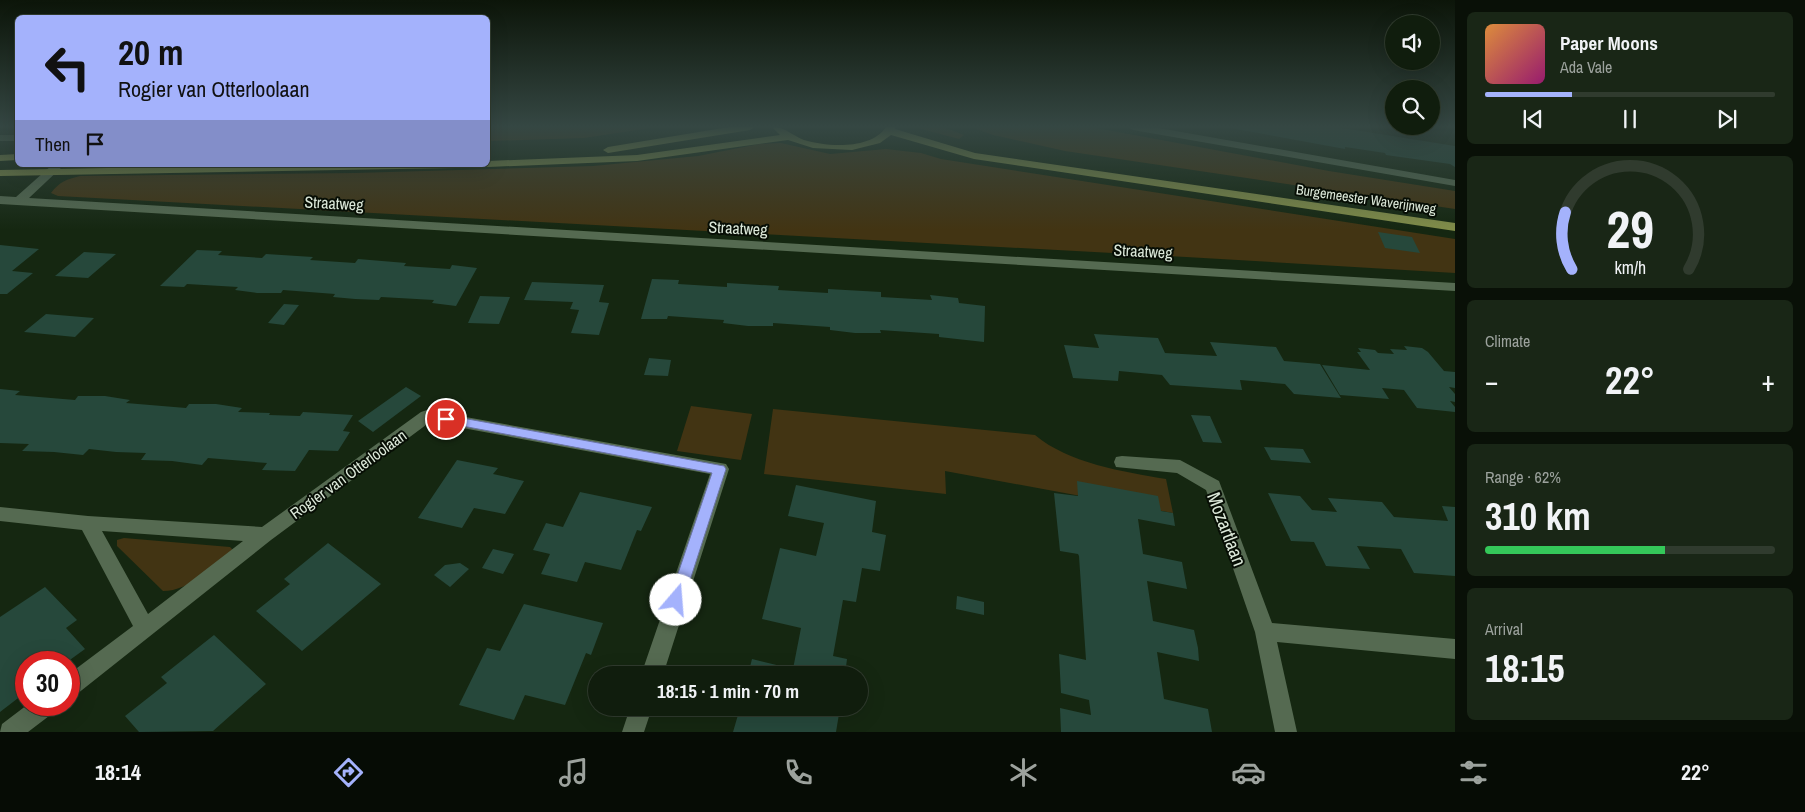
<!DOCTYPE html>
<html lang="en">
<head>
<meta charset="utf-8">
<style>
	:root { --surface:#101d0d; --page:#192616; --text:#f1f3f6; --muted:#9ca29d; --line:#303b2e; --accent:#a4b2fc }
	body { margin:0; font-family:"Archivo Narrow",sans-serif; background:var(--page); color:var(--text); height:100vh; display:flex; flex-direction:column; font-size:19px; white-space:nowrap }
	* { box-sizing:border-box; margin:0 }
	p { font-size:16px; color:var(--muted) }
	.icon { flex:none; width:28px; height:28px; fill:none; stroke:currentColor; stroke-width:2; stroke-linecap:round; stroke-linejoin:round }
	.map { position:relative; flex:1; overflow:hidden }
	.details { display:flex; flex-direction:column; gap:12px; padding:12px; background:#091007; width:350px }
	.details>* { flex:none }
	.banner { position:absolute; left:15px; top:15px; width:475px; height:152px; border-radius:8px; box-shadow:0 5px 20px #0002,0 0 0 1px var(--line); background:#a4b2fc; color:#111; overflow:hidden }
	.tools { position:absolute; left:1385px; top:15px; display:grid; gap:10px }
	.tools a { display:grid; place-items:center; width:55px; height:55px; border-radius:50%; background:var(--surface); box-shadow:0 5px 20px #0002,0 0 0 1px var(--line); font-size:25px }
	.speed { position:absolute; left:15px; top:651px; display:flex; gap:10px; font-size:25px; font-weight:700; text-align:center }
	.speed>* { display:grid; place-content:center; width:65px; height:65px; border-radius:50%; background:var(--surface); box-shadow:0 5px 20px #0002,0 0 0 1px var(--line); line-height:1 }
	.speed .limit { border:8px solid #d22; background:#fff; color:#111 }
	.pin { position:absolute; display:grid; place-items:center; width:42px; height:42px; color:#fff; margin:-21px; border:2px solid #fff; border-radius:50%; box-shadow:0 1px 5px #0007 }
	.me { position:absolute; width:55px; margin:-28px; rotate:18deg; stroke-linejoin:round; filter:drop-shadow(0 0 4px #0008) }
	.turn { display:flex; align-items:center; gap:18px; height:105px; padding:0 20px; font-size:22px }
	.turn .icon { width:65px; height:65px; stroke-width:2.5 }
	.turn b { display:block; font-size:35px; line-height:42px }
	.then { display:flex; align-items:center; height:48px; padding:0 20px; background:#0003; gap:10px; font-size:19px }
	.big { font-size:38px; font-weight:700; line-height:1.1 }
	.details .card { flex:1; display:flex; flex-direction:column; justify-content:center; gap:8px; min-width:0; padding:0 18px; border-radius:8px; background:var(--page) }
	.details .dial { align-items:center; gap:0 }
	.dial svg { height:130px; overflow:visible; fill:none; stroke:var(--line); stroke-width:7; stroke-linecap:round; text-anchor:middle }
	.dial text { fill:var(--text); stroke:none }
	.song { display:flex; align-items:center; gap:15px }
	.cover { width:60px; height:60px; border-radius:8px; background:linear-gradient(135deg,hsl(30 70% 55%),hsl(320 70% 35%)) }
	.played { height:5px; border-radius:2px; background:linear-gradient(90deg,var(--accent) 30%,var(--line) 30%) }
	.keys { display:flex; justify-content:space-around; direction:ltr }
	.heat { display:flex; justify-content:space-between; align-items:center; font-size:28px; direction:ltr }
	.charge { height:8px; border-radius:4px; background:linear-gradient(90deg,#34c759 62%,var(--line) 0) }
	.trip { position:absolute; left:588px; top:666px; width:280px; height:50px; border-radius:25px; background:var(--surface); box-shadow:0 5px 20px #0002,0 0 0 1px var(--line); font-weight:700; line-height:50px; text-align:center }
	.menu { display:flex; height:80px; justify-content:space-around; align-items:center; background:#060c05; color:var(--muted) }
	.menu .icon { width:35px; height:35px }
	.menu .current { color:var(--accent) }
	.menu b { font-size:22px; color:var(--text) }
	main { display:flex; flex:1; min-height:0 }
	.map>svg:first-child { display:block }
</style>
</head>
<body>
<main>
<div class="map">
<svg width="1455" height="732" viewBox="0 0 1455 732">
	<rect width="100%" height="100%" fill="#152711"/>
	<path fill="#423413" d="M488,127h169l-73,11 -96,3z
		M914,127h29l21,8 -5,4z
		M971,127h120l238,44 126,20v18l-390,-58 -72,-16z
		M781,143l49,11 56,-5 35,4 20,6 514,80v34l-269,-16 -1128,-61 -7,-3c8,-11 16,-14 29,-17l275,-3 238,-7 105,-10 61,-12z
		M691,406l61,8 -11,46 -64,-9z
		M773,409l262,26c33,28 89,37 131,44l7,34 -228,-42 1,23 -182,-20z
		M124,538l106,9 4,4c-20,15 -44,40 -71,40l-46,-45v-6z"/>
	<path fill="#26483b" d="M1225,127h111l119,19v21l-5,-3 -64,-9 -1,-2 -40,-6v2z
		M1378,232l34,5 8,16 -35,-5z
		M0,245l39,4 -27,22 21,2 -26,21h-7z
		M197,250l25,1 -4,4 44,3 4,-4 47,3 -3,3 45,3 3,-4 48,4 -2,3 46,3 2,-4 25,3 -21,38 -24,-3 2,-3 -53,-3 -2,3 -24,-1 -22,-2 2,-3 -52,-4 -2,3h-24l-22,-3 3,-3 -51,-3 -3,3 -24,-1z
		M84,252l32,2 -28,24 -33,-2z
		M652,279l27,1 -1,4 49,3v-4l52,3 -1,4 50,3v-4l53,3v5l51,3 -2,-5 28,3 1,5 26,3 -1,36 -45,-5v-3l-59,-4 1,3h-26l-25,-3v-3l-57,-4v3h-25l-25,-3 1,-3 -56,-4 -1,3h-26z
		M532,282l72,3 -5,17 10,1 -10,32 -28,-2 8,-23 -9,-1 3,-7 -49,-2z
		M480,296l30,1 -11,27 -31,-1z
		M284,304l15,1 -15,20 -16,-2z
		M46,314l48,4 -19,19 -51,-5z
		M1094,334l64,4 7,15 52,3 -7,-14 66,5 8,14 36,3 21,34 -47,-4 -9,-10 -45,-4 2,10 -72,-5 -8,-10 -43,-4 -1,10 -45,-3 -9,-33 35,3z
		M1404,346l18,2 6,4 16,19 11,1v16l-6,-1 6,7v8l-5,-1 5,6v5l-38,-4 -13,-18 -22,-2 7,11 -49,-4 -18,-30 48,5 -13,-18h4l-3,-4 17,2 3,3 16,1 -4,-5 17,1z
		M649,358l22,2 -3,16 -24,-1z
		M406,387l15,9 -48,36 -15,-11z
		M0,389l20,2 -5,4 60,5 3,-4h27l25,4 -4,3 60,5 3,-4h27l26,4 -4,4 32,1 -1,2 31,1 3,-4 50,3 -10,16 7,1 -12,19 -29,-1 -14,21 -33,-1 5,-7 -59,-5 -6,7 -30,-4 -31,-1 5,-7 -30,-1 -27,-3 -6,6 -29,-3 -32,-1 7,-7 -29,-1z
		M1191,415l19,1 12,27 -19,-1z
		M1264,447l39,2 8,14 -40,-3z
		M457,460l41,8 -5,6 31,7 -19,33 -31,-6 -12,20 -44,-10z
		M1077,481l81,15 3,15 12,2 2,13 -37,-7 5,35 39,8 5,27 -40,-8 6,40 41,9 4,18 1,13 -42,-9 7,47 44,10 4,23h-151l-1,-24 31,7 -2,-15 -28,-7 -2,-39 27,6 -7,-104 -1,-2 -18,-3 -6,-58 24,3z
		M796,485l80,16 -4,31 14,3 -6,36 -18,-3 -6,34 -13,-2 -10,56 14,3 -2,16h-97l4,-16 41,10 8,-41 -39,-9 18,-71 36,8 8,-33 -36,-7z
		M580,492l72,15 -11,24 -4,-1 -16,40 -36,-8 -8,20 -36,-8 9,-20 -17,-4 13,-27 17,4z
		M1268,493l32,3 12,14 25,2 -9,-14 54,4 12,15 54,4 -6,-15 13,1v69l-41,-3 -13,-24 -44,-3 13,23 -44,-3 -12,-24 -23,-1z
		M328,543l53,41 -79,67 -46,-40 34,-27 -6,-5z
		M493,549l21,5 -11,20 -21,-6z
		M460,563l9,6 -19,18 -16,-12 11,-10z
		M45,587l32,33 -11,8 19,21 -18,13h-41v30l-26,20v-95z
		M957,596l27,6v13l-28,-6z
		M524,604l79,19 -12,32 -5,-2 -21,52 -40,-10 -11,25 -55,-15 28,-57 13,3z
		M214,635l52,49 -53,47 -74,1 -14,-16 42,-33 -6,-6z
		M740,708h100l-4,24h-103z"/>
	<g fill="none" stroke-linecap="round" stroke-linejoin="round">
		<path fill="#556a51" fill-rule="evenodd" d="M1128,127h25l302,53v6l-322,-56z
			M0,135h18v6h-18z
			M52,165h12l-35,33 1426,85v8l-1455,-87v-8l16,1z
			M109,165h12l-9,9h-8l-2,-2z
			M427,410l299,54 3,5 -66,206h-22l69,-201 -280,-52 -159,118 -194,154 -8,3v-23l64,-48 -51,-96 -82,-9v-14l88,9 174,11 159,-115zM102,531l141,10 -95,73z
			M1122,456l58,4 39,21 53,142 183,16v20l-178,-17 20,90h-22l-20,-100 -49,-142 -29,-17 -61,-6 -2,-5 2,-5z
			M27,705h29l-3,8 -25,19h-28l2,-8z
			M630,708h22l-8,24h-22z"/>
		<path fill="#808c49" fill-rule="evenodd" d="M729,127h26l-5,3 -142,23 -5,-3 5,-3z
			M772,127c14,0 19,8 32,13 23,7 67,10 82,-13h10l-1,2 80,24 480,70v8l-481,-72 -83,-24 -11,8 -28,7 -39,-2 -25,-8 -151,21 -149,6 -5,-2h5v-4l149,-6 143,-20z
			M18,154v6l-18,1v-6z
			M266,165h195l-6,3 -455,8v-6z"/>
	</g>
	<linearGradient id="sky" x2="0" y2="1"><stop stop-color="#0c1509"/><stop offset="0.55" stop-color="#354743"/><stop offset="1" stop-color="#354743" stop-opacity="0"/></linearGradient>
	<rect width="1455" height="230" fill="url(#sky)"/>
	<path fill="#a4b2fc" stroke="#6b74a4" d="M446,415l278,51 2,3 -44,136 -6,2 -5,-2 -2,-5 43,-127 -271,-51 -1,-3z"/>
	<g text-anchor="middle" stroke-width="4" stroke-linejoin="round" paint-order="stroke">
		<g font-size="14" fill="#dce8d9" stroke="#070e05">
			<text transform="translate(1366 199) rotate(8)" y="5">Burgemeester Waverijnweg</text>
		</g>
		<g font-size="16" fill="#dce8d9" stroke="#070e05">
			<text transform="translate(334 203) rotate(3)" y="6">Straatweg</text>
			<text transform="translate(738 228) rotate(3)" y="6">Straatweg</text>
			<text transform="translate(1143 251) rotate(3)" y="6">Straatweg</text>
			<text transform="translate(348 474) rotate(-36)" y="6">Rogier van Otterloolaan</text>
		</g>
		<g font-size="19" fill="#dce8d9" stroke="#070e05">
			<text transform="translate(1227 529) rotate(69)" y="7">Mozartlaan</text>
		</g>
	</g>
</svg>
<div class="tools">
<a><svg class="icon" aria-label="sound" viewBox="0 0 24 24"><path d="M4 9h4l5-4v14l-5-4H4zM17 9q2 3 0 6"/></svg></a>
<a><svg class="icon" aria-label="search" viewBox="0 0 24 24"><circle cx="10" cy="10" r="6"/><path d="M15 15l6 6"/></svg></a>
</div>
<div class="speed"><div class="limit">30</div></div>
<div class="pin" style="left:446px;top:419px;background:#d93025"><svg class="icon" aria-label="arrive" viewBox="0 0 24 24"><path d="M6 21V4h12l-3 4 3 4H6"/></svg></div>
<svg class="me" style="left:676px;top:600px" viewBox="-20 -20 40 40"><circle r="19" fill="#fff"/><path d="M0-13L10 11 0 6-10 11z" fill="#a4b2fc"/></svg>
<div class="trip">18:15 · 1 min · 70 m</div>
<div class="banner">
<div class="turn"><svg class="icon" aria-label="left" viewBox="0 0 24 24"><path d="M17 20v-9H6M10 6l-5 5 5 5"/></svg><div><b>20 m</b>Rogier van Otterloolaan</div></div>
<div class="then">Then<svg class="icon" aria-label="arrive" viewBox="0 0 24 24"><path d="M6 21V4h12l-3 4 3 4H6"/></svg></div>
</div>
</div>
<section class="details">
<div class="card">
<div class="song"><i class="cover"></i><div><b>Paper Moons</b><p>Ada Vale</p></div></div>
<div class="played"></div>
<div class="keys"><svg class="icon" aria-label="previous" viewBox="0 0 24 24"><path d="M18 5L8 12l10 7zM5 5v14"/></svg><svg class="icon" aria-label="pause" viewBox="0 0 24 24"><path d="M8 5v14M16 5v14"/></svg><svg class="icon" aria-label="next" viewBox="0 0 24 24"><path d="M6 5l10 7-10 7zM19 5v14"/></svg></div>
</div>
<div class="card dial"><svg viewBox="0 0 100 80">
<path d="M14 69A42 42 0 1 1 86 69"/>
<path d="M14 69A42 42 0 0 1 10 34" stroke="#a4b2fc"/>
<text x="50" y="56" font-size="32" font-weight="700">29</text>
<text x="50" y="72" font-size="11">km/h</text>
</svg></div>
<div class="card"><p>Climate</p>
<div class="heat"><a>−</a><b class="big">22°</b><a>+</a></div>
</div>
<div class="card"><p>Range · 62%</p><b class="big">310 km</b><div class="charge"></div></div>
<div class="card"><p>Arrival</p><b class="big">18:15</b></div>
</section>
</main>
<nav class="menu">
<b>18:14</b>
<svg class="icon current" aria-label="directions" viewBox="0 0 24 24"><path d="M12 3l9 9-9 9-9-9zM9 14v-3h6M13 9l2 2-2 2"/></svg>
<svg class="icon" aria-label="music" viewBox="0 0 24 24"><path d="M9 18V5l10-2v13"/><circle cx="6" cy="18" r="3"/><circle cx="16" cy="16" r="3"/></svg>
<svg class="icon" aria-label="phone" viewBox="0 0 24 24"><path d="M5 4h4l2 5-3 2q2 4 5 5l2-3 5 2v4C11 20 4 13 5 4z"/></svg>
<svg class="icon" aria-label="climate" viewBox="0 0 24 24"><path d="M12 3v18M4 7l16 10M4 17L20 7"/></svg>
<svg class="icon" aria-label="car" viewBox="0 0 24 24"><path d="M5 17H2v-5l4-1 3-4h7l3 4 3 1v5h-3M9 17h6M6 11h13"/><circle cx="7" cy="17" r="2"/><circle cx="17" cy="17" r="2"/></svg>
<svg class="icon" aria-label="filters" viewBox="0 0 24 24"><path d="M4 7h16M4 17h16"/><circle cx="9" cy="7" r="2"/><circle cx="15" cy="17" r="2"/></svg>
<b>22°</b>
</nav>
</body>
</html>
